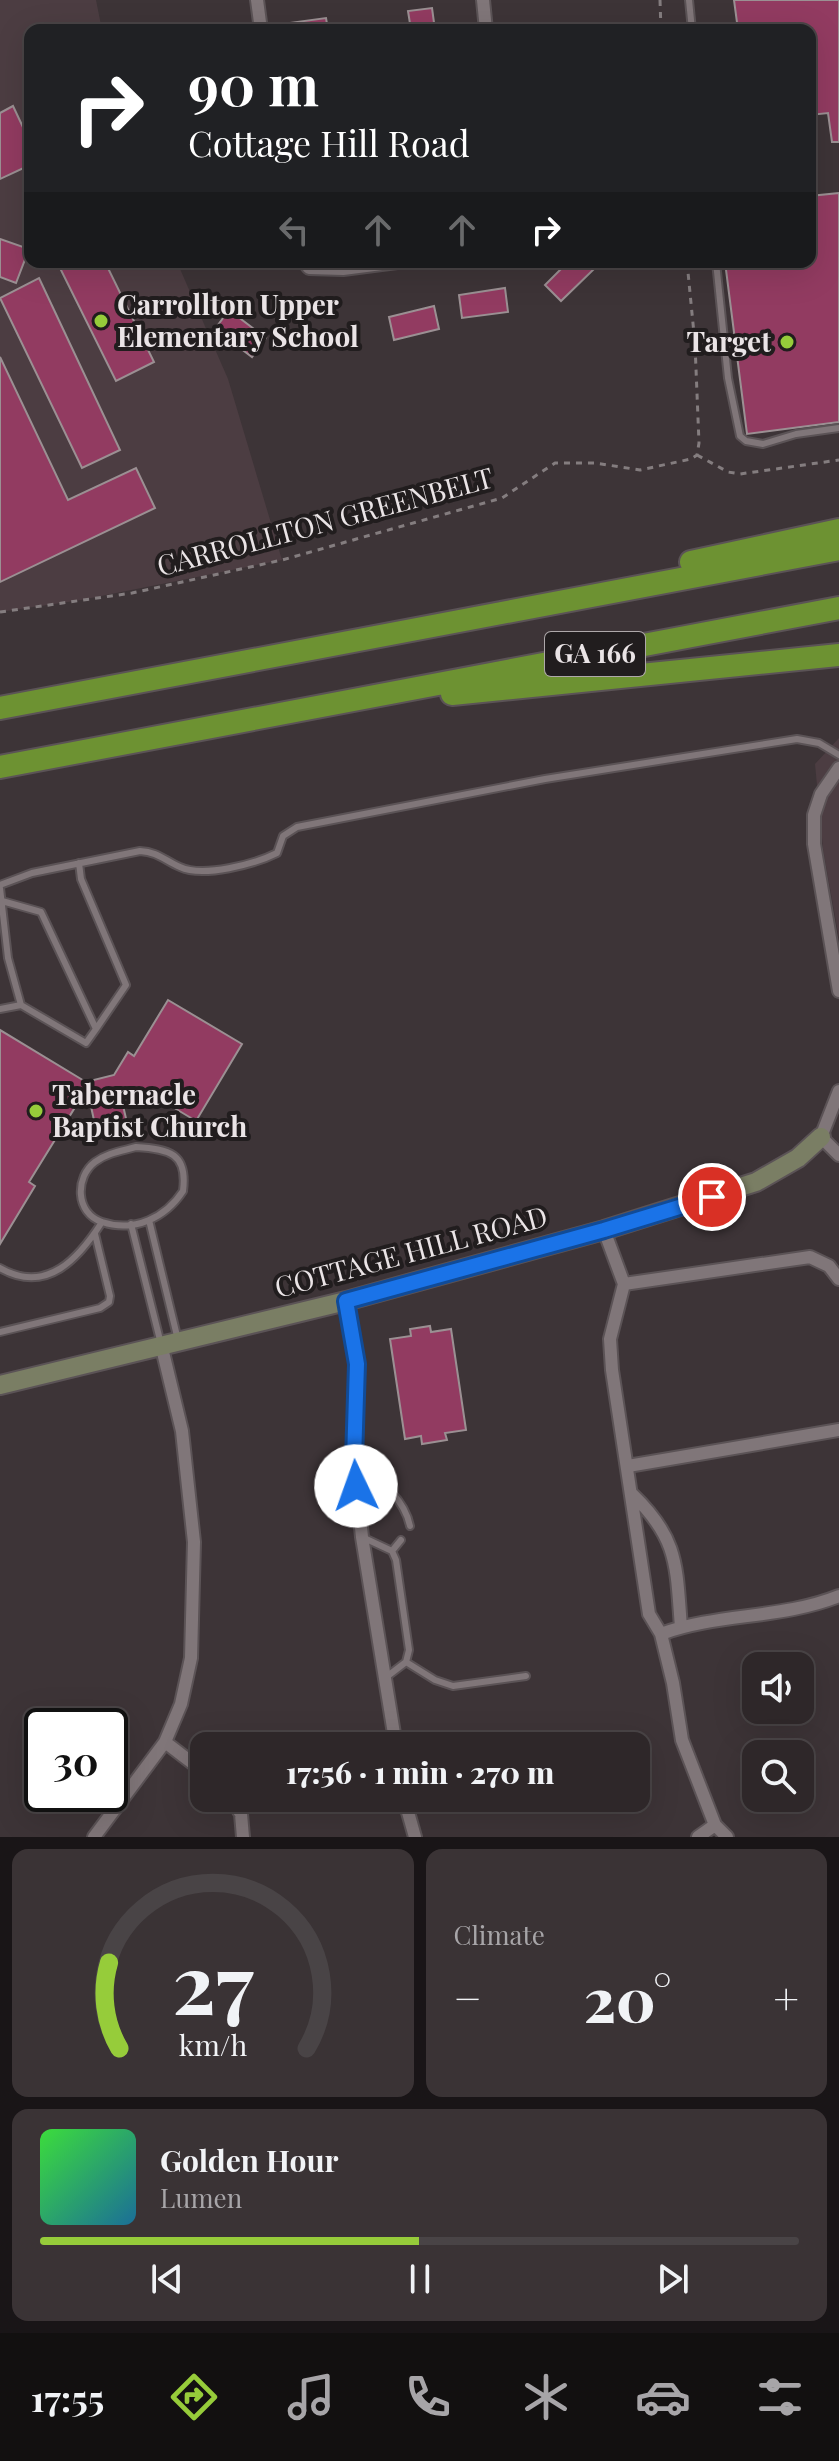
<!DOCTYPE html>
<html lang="en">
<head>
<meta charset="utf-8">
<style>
	:root { --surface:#2e2729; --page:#3a3335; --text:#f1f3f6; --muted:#a7a5a8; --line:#494446; --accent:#96cc3a }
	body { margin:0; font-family:"Playfair Display",serif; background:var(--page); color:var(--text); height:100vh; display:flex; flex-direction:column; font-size:30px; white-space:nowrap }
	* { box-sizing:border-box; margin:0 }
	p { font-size:26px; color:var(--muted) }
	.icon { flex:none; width:44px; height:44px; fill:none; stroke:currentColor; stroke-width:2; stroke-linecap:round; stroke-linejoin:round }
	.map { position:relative; height:1837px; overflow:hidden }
	.details { display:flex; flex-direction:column; gap:12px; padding:12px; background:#191517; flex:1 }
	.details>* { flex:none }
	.banner { position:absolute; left:24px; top:24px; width:792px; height:244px; border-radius:16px; box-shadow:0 8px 32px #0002,0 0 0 2px var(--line); background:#202124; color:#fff; overflow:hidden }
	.controls { position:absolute; left:742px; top:1652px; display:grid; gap:16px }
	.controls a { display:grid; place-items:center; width:72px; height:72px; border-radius:16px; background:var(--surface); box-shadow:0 8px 32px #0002,0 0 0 2px var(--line); font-size:40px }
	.speed { position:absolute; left:24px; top:1708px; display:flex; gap:16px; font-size:40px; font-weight:700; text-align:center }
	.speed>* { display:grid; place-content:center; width:104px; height:104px; border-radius:50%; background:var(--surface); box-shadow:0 8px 32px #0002,0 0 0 2px var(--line); line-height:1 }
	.speed .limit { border:4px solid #111; border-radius:12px; background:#fff; color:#111 }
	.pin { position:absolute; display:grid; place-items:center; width:68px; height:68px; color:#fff; margin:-34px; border:4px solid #fff; border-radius:50%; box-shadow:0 2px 8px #0007 }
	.me { position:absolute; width:88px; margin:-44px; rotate:357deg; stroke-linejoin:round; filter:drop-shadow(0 0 6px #0008) }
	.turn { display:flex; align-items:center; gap:28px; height:168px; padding:0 32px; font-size:36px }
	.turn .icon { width:104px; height:104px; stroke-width:2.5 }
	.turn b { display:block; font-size:56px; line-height:68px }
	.lanes { display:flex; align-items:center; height:76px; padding:0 32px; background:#0003; justify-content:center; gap:40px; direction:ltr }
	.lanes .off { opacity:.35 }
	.big { font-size:60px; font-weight:800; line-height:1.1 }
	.details .tile { flex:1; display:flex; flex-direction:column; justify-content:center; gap:12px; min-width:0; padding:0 28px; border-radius:16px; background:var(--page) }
	.details .dial { align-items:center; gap:0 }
	.dial svg { height:208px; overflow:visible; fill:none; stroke:var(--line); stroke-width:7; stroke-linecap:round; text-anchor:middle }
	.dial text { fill:var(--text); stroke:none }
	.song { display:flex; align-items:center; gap:24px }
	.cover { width:96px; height:96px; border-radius:12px; background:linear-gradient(135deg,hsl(120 70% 55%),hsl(200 70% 35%)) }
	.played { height:8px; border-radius:4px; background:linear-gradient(90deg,var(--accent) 50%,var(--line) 50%) }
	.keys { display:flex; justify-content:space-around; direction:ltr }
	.heat { display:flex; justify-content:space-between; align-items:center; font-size:44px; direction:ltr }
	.details .tiles { flex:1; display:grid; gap:12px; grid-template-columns:1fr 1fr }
	.tile:last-child { grid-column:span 2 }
	.trip { position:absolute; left:190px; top:1732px; width:460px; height:80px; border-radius:16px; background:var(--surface); box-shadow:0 8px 32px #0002,0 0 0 2px var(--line); font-weight:800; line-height:80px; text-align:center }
	.dock { display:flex; height:128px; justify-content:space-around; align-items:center; background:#121010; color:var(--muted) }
	.dock .icon { width:56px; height:56px }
	.dock .current { color:var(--accent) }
	.dock b { font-size:36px; color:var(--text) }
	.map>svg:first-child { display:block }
</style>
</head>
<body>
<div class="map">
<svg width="839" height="1837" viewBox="0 0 839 1837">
	<rect width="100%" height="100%" fill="#3d3437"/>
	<path fill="#4c3d42" d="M0,0h96l6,30h-72v232h147l51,117 54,181 -201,40 -81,12z
		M839,738v201l-16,-90 -8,-85z"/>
	<path fill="#923b61" stroke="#9b9093" stroke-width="2" d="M734,0h105v142h-7l-4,-29 -18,2v-85h-72z
		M432,8l3,22h-24l-3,-19z
		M326,18l2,12h-39v-7z
		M13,106l17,36v23l-30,14v-66z
		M839,193v229l-92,12 -22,-172h85v-66z
		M0,239l29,10 -13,34 -16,-6z
		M57,262h48l49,100 -38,19z
		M568,262h19l7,7 -33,32 -16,-16z
		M39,278l81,172 -38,18 -82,-170z
		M505,288l3,24 -46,6 -3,-23z
		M434,306l5,23 -45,11 -5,-23z
		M229,310l37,28 -14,19 -37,-28z
		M0,357l68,143 68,-32 19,40 -155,74z
		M168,1000l74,44 -46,77 -50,-30 -25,6 7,30 -31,7 -10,-46 -58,94 6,4 -35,58v-214l86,52 28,-7 14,-23 6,4z
		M430,1326l1,6 20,-3 15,101 -21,3 2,7 -25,4 -1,-8 -16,3 -15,-100 21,-3 -1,-7z"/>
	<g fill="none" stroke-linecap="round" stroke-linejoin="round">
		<g stroke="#5b5356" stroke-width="10">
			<path id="lane" d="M689,0l3,30
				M716,262l12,116 12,58 6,5 17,3 33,-10 43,-6
				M0,885l32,-12 108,-22c18,1 24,9 40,16 23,11 75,-3 97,-14l6,-17 14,-9 248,-48 252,-40 22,4 20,12
				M0,888l8,70 13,47
				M2,901l39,11 55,117 30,-44 -45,-106 -2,-16
				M0,1009l21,-4 65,38 10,-14
				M136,1147c33,2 52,6 47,44 -17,26 -48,42 -81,31 -27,-9 -27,-45 -7,-60 12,-9 27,-11 41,-15z
				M149,1220l29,120
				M131,1224l30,120
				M0,1268c47,27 79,-10 102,-46
				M0,1332l100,-24 9,-6 1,-6 -15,-62
				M354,1461c22,17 50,35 56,65
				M362,1537l30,14 4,9 13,90 -3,12 -21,16
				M392,1551l9,-11
				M406,1662l29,18 18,6 73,-10
				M406,1808l41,-10"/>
		</g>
		<g stroke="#5b5356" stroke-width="16">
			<path id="street" d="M257,0l4,30
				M483,0l3,30
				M304,262l5,6 34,1 54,-7
				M839,768l-18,26 -7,21v29l25,147
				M839,1091l-18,46 18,18
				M604,1230l20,54 -14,55 2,31 37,244 12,20 12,49 9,57 33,85 12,12
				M624,1284l186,-27 19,9 10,13
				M346,1301l11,63 -3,96 8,77 34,209
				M628,1466l211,-36
				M632,1494c47,45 44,72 49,133
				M661,1634c57,-21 121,-15 178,-38
				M165,1742l39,30
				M231,1798l10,16 2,23
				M404,1798l11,39
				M94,1837l71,-95 16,-38 10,-46 3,-116 -12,-111 -21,-87
				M698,1837l17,-12"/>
		</g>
		<g stroke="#5b5356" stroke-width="22">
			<path id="secondary" d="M0,1385l346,-84 258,-71 152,-48 42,-24 23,-21"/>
		</g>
		<g stroke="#5b5356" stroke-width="26">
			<path id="highway" d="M691,562l148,-32
				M452,694l387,-39
				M0,708l839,-159
				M0,767l839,-159"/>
		</g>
		<path stroke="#847d7f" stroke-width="3" stroke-dasharray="6 6" stroke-linecap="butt" d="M660,0l1,30
			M687,262l8,82 4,99 -2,12
			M697,455l31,17 12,2 99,-14
			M0,612l132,-19 150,-33 220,-62 53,-35h40l45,7 51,-11 6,-4"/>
		<use href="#lane" stroke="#807679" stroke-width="6"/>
		<use href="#street" stroke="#807679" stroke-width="12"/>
		<use href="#secondary" stroke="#7a7e64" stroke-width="18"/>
		<use href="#highway" stroke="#6d9232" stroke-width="22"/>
	</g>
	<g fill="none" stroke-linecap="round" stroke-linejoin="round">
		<g stroke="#114b97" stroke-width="20">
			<path id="route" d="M356,1486l-2,-26 3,-96 -11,-63 258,-71 108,-33"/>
		</g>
		<use href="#route" stroke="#1a73e8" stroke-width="14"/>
	</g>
	<g fill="#96cc3a" stroke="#211d1e" stroke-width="3">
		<circle cx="101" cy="321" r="8"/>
		<circle cx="787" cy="342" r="8"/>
		<circle cx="36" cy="1111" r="8"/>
	</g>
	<g text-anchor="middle" stroke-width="8" stroke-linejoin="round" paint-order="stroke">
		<rect fill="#211d1e" stroke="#aea8aa" stroke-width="2" x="545" y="632" width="100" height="44" rx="6"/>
		<g font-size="26" font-weight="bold" fill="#eae4e6">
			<text x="595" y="663">GA 166</text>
		</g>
		<g font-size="28" font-weight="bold" fill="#eae4e6" stroke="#211d1e" text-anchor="start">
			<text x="117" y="315">Carrollton Upper<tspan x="117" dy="32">Elementary School</tspan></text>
			<text x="771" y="352" text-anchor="end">Target</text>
			<text x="52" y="1105">Tabernacle<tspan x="52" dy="32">Baptist Church</tspan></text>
		</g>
		<g font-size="28" fill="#eae4e6" stroke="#211d1e">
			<text transform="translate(325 522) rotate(-15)" y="10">CARROLLTON GREENBELT</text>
			<text transform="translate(411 1252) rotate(-15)" y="10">COTTAGE HILL ROAD</text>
		</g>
	</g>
</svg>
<div class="controls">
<a><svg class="icon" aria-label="sound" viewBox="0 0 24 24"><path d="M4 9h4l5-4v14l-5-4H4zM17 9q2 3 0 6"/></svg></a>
<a><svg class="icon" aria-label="search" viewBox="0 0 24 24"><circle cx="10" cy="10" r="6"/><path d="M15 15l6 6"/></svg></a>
</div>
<div class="speed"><div class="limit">30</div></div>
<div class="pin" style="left:712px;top:1197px;background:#d93025"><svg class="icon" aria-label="arrive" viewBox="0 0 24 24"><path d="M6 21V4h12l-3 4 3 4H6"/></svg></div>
<svg class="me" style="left:356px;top:1486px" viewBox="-20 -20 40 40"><circle r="19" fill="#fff"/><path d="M0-13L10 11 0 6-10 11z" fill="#1a73e8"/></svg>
<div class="trip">17:56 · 1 min · 270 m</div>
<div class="banner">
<div class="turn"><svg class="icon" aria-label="right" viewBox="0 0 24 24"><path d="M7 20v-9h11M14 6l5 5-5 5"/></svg><div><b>90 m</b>Cottage Hill Road</div></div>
<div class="lanes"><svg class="icon off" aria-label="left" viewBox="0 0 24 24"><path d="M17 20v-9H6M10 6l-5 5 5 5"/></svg><svg class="icon off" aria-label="ahead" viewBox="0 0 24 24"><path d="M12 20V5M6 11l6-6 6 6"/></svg><svg class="icon off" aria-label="ahead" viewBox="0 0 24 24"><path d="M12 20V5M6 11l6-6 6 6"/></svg><svg class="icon" aria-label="right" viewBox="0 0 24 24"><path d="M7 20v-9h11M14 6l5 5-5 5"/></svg></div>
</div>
</div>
<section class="details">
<div class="tiles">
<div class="tile dial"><svg viewBox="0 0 100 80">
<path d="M14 69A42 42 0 1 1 86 69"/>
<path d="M14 69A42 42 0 0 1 10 36" stroke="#96cc3a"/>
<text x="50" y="56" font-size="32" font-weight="700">27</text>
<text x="50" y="72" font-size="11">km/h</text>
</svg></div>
<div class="tile"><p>Climate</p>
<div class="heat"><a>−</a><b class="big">20°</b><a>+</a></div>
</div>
<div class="tile">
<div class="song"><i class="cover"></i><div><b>Golden Hour</b><p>Lumen</p></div></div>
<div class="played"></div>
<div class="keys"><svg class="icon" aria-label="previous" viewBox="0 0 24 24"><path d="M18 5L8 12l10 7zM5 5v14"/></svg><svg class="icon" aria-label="pause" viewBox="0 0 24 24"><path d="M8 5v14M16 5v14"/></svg><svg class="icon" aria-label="next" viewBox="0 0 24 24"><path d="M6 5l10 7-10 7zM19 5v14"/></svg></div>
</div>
</div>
</section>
<nav class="dock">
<b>17:55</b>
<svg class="icon current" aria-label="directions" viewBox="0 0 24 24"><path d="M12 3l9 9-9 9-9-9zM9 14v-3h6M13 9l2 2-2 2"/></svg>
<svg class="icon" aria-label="music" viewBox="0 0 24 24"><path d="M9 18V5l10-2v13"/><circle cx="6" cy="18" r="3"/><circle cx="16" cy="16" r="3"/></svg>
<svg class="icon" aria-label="phone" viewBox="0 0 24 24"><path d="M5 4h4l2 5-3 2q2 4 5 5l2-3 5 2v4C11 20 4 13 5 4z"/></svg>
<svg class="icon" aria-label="climate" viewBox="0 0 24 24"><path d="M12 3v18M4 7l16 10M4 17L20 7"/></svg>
<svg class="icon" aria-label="car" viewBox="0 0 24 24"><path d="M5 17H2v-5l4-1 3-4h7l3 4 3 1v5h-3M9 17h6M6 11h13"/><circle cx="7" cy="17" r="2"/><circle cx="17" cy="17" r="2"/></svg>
<svg class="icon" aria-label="filters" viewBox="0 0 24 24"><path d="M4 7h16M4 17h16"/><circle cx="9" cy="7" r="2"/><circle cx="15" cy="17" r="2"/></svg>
</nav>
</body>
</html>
